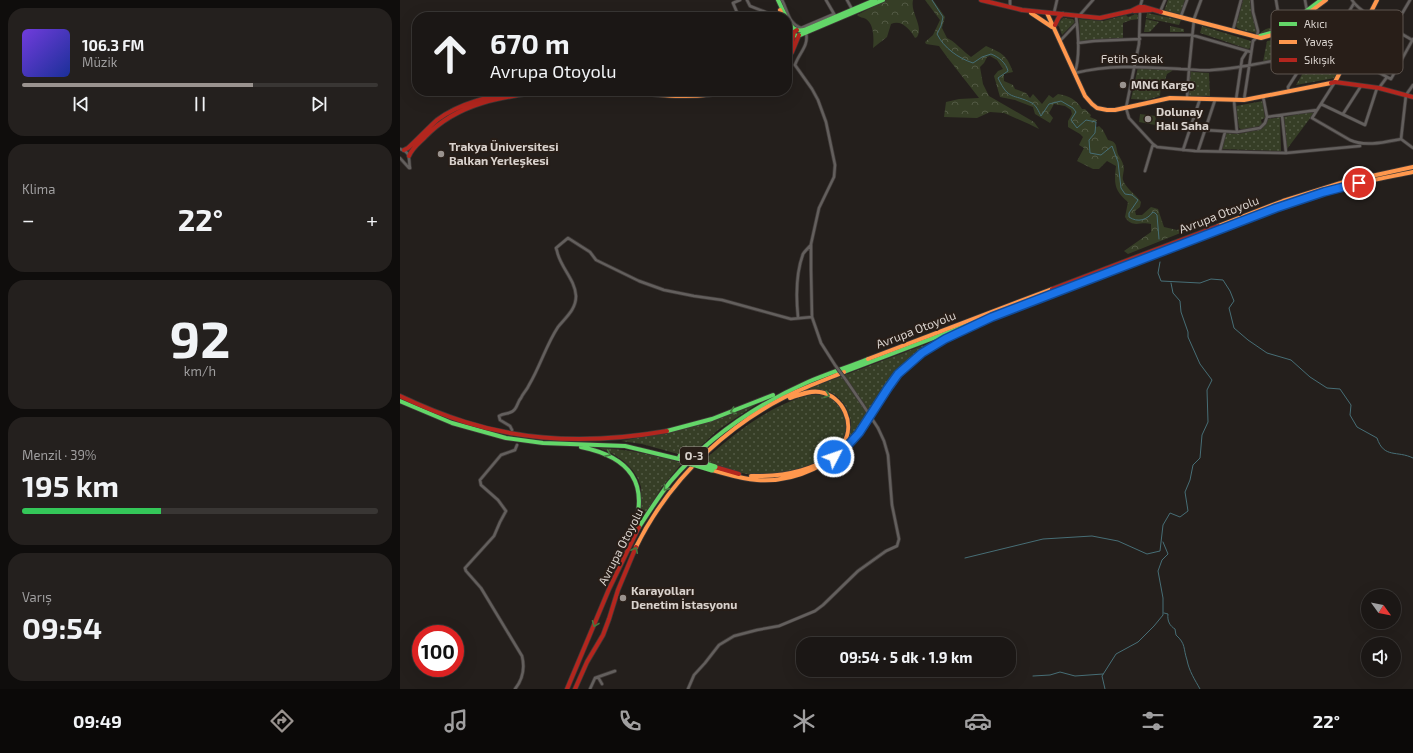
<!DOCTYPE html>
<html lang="tr">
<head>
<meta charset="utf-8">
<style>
	:root { --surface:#1b1715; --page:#24201e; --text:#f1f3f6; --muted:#a09fa0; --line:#393634; --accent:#9a938f }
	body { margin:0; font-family:"Exo 2",sans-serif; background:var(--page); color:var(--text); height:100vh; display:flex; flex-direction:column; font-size:15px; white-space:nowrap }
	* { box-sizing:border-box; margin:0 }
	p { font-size:13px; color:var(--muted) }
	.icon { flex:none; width:22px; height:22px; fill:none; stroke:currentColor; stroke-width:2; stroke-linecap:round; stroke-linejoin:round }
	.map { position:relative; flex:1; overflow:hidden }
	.panel { display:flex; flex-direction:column; gap:8px; padding:8px; background:#0f0d0c; width:400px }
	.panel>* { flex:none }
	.top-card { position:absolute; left:12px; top:12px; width:380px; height:84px; border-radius:16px; box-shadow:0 4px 16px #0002,0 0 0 1px var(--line); background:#1b1715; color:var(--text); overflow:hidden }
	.needle { width:26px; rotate:123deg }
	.tools { position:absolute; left:961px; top:589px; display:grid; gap:8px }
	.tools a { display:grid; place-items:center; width:40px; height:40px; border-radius:50%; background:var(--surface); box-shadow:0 4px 16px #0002,0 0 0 1px var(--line); font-size:20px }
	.speed { position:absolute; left:12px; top:625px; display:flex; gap:8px; font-size:20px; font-weight:700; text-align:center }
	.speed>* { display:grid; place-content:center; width:52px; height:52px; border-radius:50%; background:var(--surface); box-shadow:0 4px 16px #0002,0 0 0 1px var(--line); line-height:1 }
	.speed .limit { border:6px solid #d22; background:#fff; color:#111 }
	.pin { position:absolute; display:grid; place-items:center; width:34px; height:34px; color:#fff; margin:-17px; border:2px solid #fff; border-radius:50%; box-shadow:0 1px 4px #0007 }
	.me { position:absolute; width:44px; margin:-22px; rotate:49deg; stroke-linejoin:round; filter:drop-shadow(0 0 3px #0008) }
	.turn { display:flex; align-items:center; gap:14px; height:84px; padding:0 12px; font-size:18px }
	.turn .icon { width:52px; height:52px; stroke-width:2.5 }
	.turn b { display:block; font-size:28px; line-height:34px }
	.big { font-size:30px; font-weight:700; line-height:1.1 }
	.panel .widget { flex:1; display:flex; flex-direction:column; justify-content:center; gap:6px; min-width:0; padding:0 14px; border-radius:16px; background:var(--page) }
	.panel .dial { align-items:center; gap:0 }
	.dial b { font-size:52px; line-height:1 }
	.song { display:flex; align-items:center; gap:12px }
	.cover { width:48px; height:48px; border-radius:6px; background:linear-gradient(135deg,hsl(260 70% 55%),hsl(230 70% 35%)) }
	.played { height:4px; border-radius:2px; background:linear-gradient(90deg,var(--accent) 65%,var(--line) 65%) }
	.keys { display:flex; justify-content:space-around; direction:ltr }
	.heat { display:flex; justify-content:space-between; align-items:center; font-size:22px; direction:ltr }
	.charge { height:6px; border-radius:3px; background:linear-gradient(90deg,#34c759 39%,var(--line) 0) }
	.trip { position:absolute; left:396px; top:637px; width:220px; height:40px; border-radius:16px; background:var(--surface); box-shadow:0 4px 16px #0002,0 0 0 1px var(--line); font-weight:700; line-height:40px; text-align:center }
	.dock { display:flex; height:64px; justify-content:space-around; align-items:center; background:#0b0908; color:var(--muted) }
	.dock .icon { width:28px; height:28px }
	.dock .selected { color:var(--accent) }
	.dock b { font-size:18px; color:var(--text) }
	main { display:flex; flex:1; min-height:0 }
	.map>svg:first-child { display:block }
</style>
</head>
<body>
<main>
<section class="panel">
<div class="widget">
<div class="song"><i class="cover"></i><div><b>106.3 FM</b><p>Müzik</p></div></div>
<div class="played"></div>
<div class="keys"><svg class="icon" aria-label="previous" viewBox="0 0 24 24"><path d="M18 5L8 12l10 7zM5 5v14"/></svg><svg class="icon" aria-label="pause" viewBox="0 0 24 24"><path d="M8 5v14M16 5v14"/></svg><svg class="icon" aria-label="next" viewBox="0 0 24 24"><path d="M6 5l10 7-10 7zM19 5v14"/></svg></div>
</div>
<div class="widget"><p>Klima</p>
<div class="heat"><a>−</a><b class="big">22°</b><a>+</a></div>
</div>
<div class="widget dial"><b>92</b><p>km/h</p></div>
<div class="widget"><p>Menzil · 39%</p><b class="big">195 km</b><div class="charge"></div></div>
<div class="widget"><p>Varış</p><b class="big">09:54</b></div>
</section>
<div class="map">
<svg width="1013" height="689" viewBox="0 0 1013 689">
	<defs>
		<pattern id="green-dots" width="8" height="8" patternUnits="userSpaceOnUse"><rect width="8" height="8" fill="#363e26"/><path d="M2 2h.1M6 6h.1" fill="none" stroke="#525944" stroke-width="1.8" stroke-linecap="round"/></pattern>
		<pattern id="forest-crowns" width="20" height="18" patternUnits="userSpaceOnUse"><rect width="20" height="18" fill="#363e26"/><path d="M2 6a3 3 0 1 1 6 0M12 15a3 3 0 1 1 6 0" fill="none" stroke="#525944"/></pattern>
	</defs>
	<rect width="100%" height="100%" fill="#241f1c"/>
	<path fill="url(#green-dots)" d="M768,0h17l-4,14 -17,-3z
		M843,0h7l1,9 6,23 -1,1c-7,-2 -13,-2 -19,-5l-1,-2z
		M747,13l34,7 -2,5 -33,-7z
		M736,14l2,1 1,4 -8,1 -8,3v15l-41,4 -2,-1 -1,-22 24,2 23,-6 2,2z
		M663,18l10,1 2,3 -13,13 -4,-11 2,-3z
		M746,19l13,3 -9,10h-6z
		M879,25l1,5 -19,4v-2l5,-3z
		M770,26l14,3v3h-14z
		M802,26l49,15v1l-1,6 -2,1 -48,-16z
		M876,39l2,20 -15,3 4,-21z
		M936,54l10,4 -11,20 -39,7 15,-26z
		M738,67l35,2 -1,2 -5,3 -3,9 -3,2 -1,11 -13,4 -16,-1z
		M790,71l4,1 15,1 1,23h-21z
		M863,101l2,17 -4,2 1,4 -2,2 -18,4 -3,-2 -3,-22z
		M913,111l1,2 -27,36h-1l-2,-32z
		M880,117l1,34 -60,-2 5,-16 12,1 24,-5 6,-10z
		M540,339l-8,5 -48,46 -25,38 -16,18c3,-6 7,-13 8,-20 1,-12 -10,-32 -23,-34 -8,-1 -19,0 -28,0z
		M409,395c6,0 16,-1 21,2 17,10 21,33 9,48 -19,21 -52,29 -79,30 -19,0 -39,-8 -57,-14 32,-28 65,-55 106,-66z
		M357,404l-39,26 -29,27 -47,-13 -21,-3 25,-5z
		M199,448c29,1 56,7 83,15l-20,24 -24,38c1,-8 4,-32 3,-38 -5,-20 -24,-33 -42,-39z"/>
	<path fill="url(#forest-crowns)" d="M486,0h27c-3,13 11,26 4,37l-2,1c-5,-9 -14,-19 -24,-14l-4,13 -14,11c1,-9 1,-24 -7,-29 -3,-2 -6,-1 -9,-4z
		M525,0h8l12,17 -3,11 5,10c6,2 17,14 24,19l15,-11c16,7 21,9 27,26l-9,2v7l9,4 2,4 11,4 4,5 3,-4 9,10 7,-9 4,3 5,-4c11,2 18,5 24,15h3l6,6 -1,2 7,3 -2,6 2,1 2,-1 4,4 5,10c11,2 7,9 11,16 3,5 4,7 5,12 0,4 -2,9 -1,12 3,9 13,14 18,22l-1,5 -5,4 1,4h6l9,-8 7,2 6,18 13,3 5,-2h4l2,2 -60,24 -4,-3 27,-19v-8c-11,-3 -18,5 -26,-7l3,-15c-14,-12 -14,-18 -12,-36l-9,-5 -8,8h-6l-16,-8 7,-13 -5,-3 4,-8 -3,-3 -12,-7v-6l4,-7 -1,-4 -6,-4 -11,-2 -5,9 4,5 -3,5 -15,-9 -2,-7 -18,-7 -15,-3 -6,-21 4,-5 5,-2 -6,-9 -7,-4 -3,1 -3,6 -4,4 3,17 6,12 45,26 5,7 -10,-5 -25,-11 -14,-1 -13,6 -33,-1 2,-15 13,-3 20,-1 -32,-41 -8,-11 -13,-2 -1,-2 8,-7 7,-15z"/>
	<path fill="#363e26" d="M740,114l16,2 -1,9 -16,-3z"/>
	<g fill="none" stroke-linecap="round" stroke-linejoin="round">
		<path stroke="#476e76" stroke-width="1" d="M532,0l11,17 -2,9 -4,8c7,14 21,24 36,29l9,-6 9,-3c8,3 15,9 17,17l-10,7c11,23 14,15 34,25 4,2 7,9 9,13l8,-12 12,-3 12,7 3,4 -5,8 6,8 9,-8 10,2 -1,11 -6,7 1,13 11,2 11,-9 6,16 3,26 4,6 7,1 6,5 -9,13v4c9,6 18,3 24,-5l2,1 2,2 2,24
			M760,262l-2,11 3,8 39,2 11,-4 12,1 7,11 4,10 -5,7 5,20 14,12 19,13 24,7 19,17 17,11 13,1 11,16 -1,10 7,12 20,11c7,21 20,12 36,20
			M565,558l78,-19 49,-3 26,5 29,13 13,-3 3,-26 7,-12 10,4 8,-6 -3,-19 5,-12 3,-15 7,-7 2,-23 6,-13 -1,-32 5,-10 -12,-16 -12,-27v-5l-7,-20 -1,-11 -7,-8 -2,-10
			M764,613l4,1c-1,7 2,12 7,15l1,6c10,9 7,13 11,25 2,11 8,20 13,29
			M633,676l17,-1 10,-3 15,4 28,-2
			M705,689l-3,-13 14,-22 22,-12 16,-16 9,-11v-17l-5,-27 4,-11 6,-6 -5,-12"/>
		<g stroke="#3e3937" stroke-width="4">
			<path id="street" d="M347,0l3,6 28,11
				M382,0c6,11 6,23 19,28l33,-14
				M426,0l11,19
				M447,0l6,11
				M876,0l5,30 29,23 -22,34 1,5
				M905,0l2,11
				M952,0c7,13 46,31 60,40
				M610,7v-7
				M740,7l2,-7
				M740,12l-1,32 -13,64 3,10 24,26 4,3 38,4 91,2 74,-7
				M760,12l5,-12
				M654,13l3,-13
				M908,13l7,13 15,12
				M679,16l14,-16
				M781,16l6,-16
				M339,17l-6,-14 7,-3
				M993,29l17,-29
				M833,30l8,-30
				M962,32l24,31 11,6
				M406,33c3,13 -7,20 -11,32l17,24 6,11 8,22 9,43 -1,12 -15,31 -8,36v26l1,47 9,26 14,22
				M740,35h52l59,17
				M660,41l16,-17
				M678,43l16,-2 46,-2
				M923,52c9,-18 22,-32 31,-49
				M675,72c5,-15 3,-41 1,-56
				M675,73c36,-9 70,-6 106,-4 10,0 20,2 31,1 41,-2 81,-16 123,-19 12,1 43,22 56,28l22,-40
				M935,82l-23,36 38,22c15,7 35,2 51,-1l5,-44 7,-10
				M979,88l8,-11
				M863,96l4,21
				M787,98l2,-29 5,-50 7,-19
				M836,100l6,-41 5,-8
				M844,100l9,-59 4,-4 1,-6 -5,-19 -1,-12
				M834,101l3,31
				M921,104l44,21 12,-37
				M943,114l18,-28
				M882,115l4,38
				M792,124l14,3
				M805,130l32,2 23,-4 5,-5 2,-6 50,-7
				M1001,139l12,9
				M0,149c12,4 8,9 10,19
				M783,150l17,-51
				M798,151l17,-51
				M820,151l5,-19
				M0,158l9,10
				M745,171l8,-27
				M398,317c-2,-20 -2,-44 5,-63 2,-3 5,-6 8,-9
				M446,380l17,25
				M112,430l-2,-4 -10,-6 -1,-4c6,-4 12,-1 16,-7 3,-4 3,-8 6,-11 2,-5 6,-8 8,-13 11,-18 17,-40 29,-58 7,-9 18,-17 18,-31 -1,-17 -16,-29 -19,-45l-1,-3 12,-10 22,14 6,8 43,21 25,9 30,6 28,4 69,19 21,-2
				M198,677l4,7
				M115,689c8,-10 10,-21 7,-33l-41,-68 -15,-17 -1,-3 29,-32 6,-14 6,-11 -8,-11 -17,-15 -1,-5 21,-25 14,-5 2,-5
				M190,689l5,-11 20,-7
				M288,689l6,-14 11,-12 14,-18 15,-9 23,-6 22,-4 36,-15 8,-6 35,-34 28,-20 11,-5 2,-7 -7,-34 -4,-50 -4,-14 -6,-13"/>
		</g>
		<g stroke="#3e3937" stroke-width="5.5">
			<path id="fast" d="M378,0l8,17
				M387,19c4,8 8,13 17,11l71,-30
				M387,26l7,9
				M394,35l4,1 85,-36
				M860,36l21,-6 40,-30
				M444,372l266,-101
				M0,401l52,22 54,15 37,5 82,3 54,13
				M267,431l45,-12 61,-24
				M181,447c49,10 69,36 52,85
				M239,527c10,-15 20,-31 31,-45 37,-44 86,-77 138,-100 19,-8 40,-15 60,-23"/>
		</g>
		<g stroke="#3e3937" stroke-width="5.5">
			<path id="slow" d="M380,10l3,7
				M761,12l100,26 22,-6 43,-32
				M631,13l21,14
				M647,13l38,83 7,8 5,4 10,2h8l55,-12 74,2 87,-17
				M935,82l42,-82
				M221,91c37,4 73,9 109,0
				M268,91l30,2 18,-2
				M818,226l65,-25 61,-19 69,-15
				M737,261c68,-26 135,-53 204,-73 24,-7 48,-11 72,-16
				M468,359l184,-70
				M312,470c15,4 30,9 45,10 39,3 78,-17 102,-47 12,-15 19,-34 31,-49
				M351,476c31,1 72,-5 92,-32 13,-20 0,-48 -23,-52 -10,-2 -21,3 -30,6
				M236,547c35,-71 98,-130 171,-160 12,-5 25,-10 37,-15"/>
		</g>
		<g stroke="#3e3937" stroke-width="5.5">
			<path id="jam" d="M581,0l41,10 78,8 31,-7 8,-4h5l17,5
				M734,11l17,-1
				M655,25l4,-8 4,-3
				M387,53l4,-7 3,-14 3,-2
				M387,59l5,-7 7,-17
				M931,83l4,-1 44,6 34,9
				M4,150l4,-2c10,-9 19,-19 29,-28 24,-18 55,-24 84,-29
				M9,156c3,-8 10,-13 16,-19 33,-35 79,-41 125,-46
				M652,289l166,-63
				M490,384c18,-22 40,-38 65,-50
				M0,396c21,10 43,19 65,26 66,21 134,21 202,9
				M315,467l24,7
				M167,689l42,-100 30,-62
				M175,689l12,-27 16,-27 6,-16 9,-29 18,-43"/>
		</g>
		<use href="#street" stroke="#635f5d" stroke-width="2.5"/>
		<use href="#fast" stroke="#63d668" stroke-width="4"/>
		<use href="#slow" stroke="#ff974d" stroke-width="4"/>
		<use href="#jam" stroke="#b3261e" stroke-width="4"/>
		<g stroke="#3e3937" stroke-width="4" stroke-linecap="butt">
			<path id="street-bridge" d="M435,365l11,15
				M463,405l15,23"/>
		</g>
		<g stroke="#3e3937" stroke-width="6" stroke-linecap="butt">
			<path id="fast-bridge" d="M280,456l35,11
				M289,463l23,7"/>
		</g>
		<use href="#street-bridge" stroke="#635f5d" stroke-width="2.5"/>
		<use href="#fast-bridge" stroke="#63d668" stroke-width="5"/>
	</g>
	<defs><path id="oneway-chevron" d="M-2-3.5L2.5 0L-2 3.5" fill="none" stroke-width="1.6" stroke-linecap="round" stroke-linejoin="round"/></defs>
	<g stroke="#467a40">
		<use href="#oneway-chevron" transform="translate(427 395) rotate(20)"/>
		<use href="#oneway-chevron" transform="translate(333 411) rotate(160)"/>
		<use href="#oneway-chevron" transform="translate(208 454) rotate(25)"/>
		<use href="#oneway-chevron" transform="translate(266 488) rotate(128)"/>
		<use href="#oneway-chevron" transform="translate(235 550) rotate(-65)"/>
		<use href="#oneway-chevron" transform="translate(195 624) rotate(112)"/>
	</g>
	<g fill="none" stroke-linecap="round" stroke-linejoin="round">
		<g stroke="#114b97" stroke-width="10">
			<path id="route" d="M434,457l16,-14 9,-10 29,-45 10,-14 24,-21 23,-14 47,-22 284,-109 48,-16 35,-9"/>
		</g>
		<use href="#route" stroke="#1a73e8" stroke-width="7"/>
	</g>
	<g fill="#9a938f" stroke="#281e18" stroke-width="1.5">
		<circle cx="723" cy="85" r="4"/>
		<circle cx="748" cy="119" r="4"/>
		<circle cx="41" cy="154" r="4"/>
		<circle cx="223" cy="598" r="4"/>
	</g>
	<g text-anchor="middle" stroke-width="4" stroke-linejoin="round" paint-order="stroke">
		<rect fill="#281e18" stroke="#a49c97" stroke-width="1" x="280" y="447" width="28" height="18" rx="3"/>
		<g font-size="11" font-weight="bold" fill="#d9d2cd">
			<text x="294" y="460">O-3</text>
		</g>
		<g font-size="12" fill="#d9d2cd" stroke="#281e18">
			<text x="732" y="63">Fetih Sokak</text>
			<text transform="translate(819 215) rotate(-21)" y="4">Avrupa Otoyolu</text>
			<text transform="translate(516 330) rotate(-21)" y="4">Avrupa Otoyolu</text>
			<text transform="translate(221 547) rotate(-63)" y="4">Avrupa Otoyolu</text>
		</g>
		<g font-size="12" font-weight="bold" fill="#d9d2cd" stroke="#281e18" text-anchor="start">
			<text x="731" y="89">MNG Kargo</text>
			<text x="756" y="116">Dolunay<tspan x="756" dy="14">Halı Saha</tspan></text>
			<text x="49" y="151">Trakya Üniversitesi<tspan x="49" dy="14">Balkan Yerleşkesi</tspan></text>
			<text x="231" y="595">Karayolları<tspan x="231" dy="14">Denetim İstasyonu</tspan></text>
		</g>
	</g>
	<rect x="871" y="10" width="132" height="64" rx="6" fill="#281e18" stroke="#5d544e" stroke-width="1"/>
	<rect x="879" y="22" width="18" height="4" fill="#63d668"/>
	<rect x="879" y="40" width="18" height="4" fill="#ff974d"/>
	<rect x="879" y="58" width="18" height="4" fill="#b3261e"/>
	<g font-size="11" fill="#d9d2cd">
		<text x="904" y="28">Akıcı</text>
		<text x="904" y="46">Yavaş</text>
		<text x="904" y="64">Sıkışık</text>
	</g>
</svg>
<div class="tools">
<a><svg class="needle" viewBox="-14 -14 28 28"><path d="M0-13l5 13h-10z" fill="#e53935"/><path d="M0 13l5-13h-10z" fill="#a09fa0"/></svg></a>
<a><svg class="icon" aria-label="sound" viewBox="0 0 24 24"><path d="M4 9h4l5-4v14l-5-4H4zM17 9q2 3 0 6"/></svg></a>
</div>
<div class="speed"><div class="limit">100</div></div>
<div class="pin" style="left:959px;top:183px;background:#d93025"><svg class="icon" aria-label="arrive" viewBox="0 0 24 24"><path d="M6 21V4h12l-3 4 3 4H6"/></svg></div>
<svg class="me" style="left:434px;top:457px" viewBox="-20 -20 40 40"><circle r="17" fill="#1a73e8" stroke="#fff" stroke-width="3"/><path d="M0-11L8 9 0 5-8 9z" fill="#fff"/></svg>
<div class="trip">09:54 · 5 dk · 1.9 km</div>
<div class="top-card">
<div class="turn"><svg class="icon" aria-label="ahead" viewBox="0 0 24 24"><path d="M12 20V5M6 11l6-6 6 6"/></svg><div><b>670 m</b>Avrupa Otoyolu</div></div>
</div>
</div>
</main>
<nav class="dock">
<b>09:49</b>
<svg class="icon selected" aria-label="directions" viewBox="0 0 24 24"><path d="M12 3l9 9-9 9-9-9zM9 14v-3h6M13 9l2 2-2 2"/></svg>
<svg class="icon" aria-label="music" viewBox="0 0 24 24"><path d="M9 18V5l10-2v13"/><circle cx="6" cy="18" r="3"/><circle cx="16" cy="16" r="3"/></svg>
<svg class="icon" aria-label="phone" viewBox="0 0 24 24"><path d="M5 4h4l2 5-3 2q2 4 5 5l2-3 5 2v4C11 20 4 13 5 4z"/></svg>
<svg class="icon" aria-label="climate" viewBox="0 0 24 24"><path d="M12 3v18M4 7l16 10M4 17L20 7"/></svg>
<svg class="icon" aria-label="car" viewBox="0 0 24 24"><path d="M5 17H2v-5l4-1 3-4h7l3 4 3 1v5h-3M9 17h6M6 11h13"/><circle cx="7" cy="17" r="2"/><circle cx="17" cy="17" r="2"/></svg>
<svg class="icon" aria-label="filters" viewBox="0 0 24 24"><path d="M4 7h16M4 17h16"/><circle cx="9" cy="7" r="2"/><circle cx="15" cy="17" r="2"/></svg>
<b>22°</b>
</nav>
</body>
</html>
